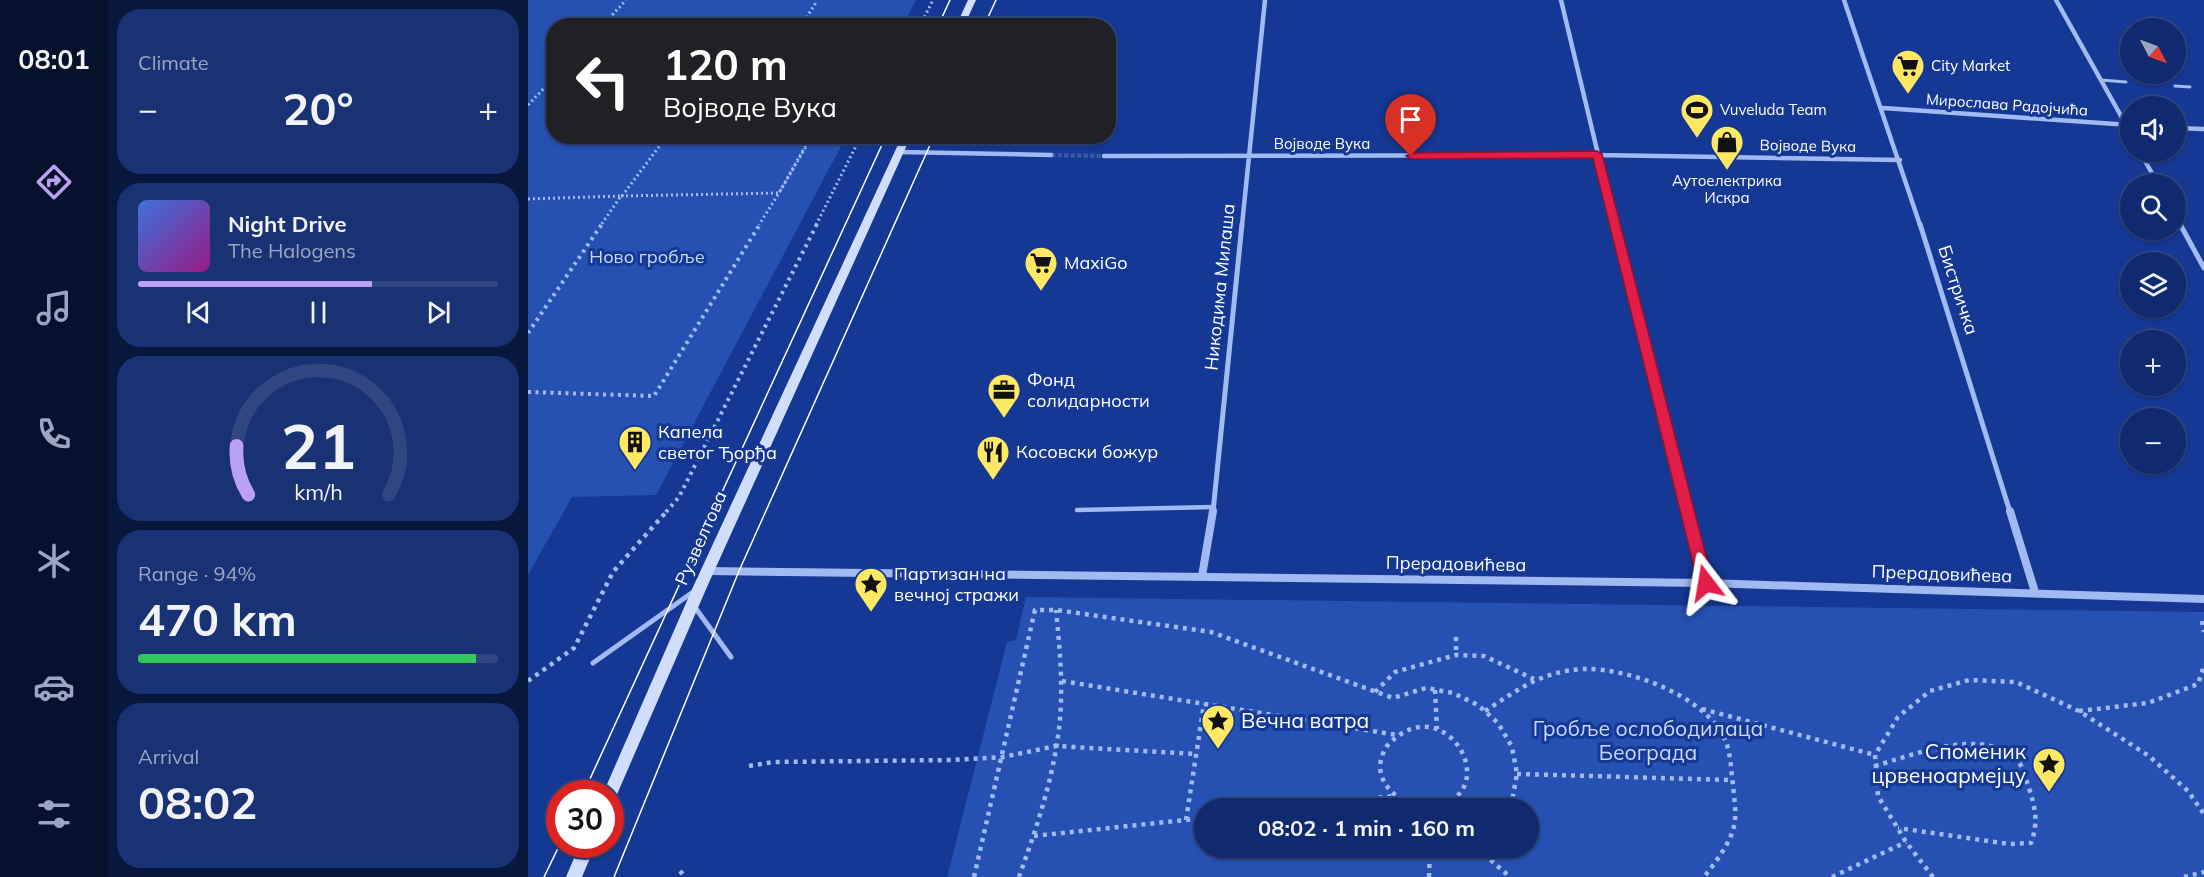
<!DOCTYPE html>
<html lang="en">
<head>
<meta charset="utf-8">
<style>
	:root { --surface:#0f2a6e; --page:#183273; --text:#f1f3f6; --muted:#9ba7c2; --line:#2f4681; --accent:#bca0f2 }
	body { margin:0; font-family:Mulish,sans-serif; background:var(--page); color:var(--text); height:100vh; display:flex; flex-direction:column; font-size:22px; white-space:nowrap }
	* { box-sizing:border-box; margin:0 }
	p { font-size:20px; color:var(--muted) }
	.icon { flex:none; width:33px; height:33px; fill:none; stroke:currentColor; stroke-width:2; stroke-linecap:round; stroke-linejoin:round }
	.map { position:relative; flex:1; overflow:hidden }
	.details { display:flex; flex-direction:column; gap:9px; padding:9px; background:#08173c; width:420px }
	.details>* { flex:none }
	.hud { position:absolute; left:18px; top:18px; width:570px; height:126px; border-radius:24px; box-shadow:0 2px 4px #0004,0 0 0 2px var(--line); background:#202124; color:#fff; overflow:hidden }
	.needle { width:39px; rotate:131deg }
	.fabs { position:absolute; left:1592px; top:18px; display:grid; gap:12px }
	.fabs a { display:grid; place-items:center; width:66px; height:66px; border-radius:50%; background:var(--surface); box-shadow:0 2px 4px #0004,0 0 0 2px var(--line); font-size:30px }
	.speed { position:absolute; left:18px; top:780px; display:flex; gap:12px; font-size:30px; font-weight:700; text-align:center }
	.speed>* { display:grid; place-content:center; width:78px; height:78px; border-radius:50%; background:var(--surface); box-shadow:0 2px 4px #0004,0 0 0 2px var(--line); line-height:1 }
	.speed .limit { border:9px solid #d22; background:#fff; color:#111 }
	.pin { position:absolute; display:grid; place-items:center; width:51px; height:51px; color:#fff; margin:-62px -26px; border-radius:50% 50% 50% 0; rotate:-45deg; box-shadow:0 0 6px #0007 }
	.pin .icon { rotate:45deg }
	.me { position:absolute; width:66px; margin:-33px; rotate:346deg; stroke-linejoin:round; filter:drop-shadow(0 0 4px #0008) }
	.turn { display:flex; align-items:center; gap:21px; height:126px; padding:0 18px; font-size:27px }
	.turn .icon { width:78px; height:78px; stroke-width:2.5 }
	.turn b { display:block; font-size:42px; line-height:51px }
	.big { font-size:45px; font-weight:700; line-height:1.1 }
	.details .card { flex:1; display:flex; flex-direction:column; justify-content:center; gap:9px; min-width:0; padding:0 21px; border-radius:24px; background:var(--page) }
	.details .dial { align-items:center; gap:0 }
	.dial svg { height:156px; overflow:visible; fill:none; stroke:var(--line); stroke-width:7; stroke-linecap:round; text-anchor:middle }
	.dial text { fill:var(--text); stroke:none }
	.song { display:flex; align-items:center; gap:18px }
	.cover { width:72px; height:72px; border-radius:9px; background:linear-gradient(135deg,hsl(220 70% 55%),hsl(310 70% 35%)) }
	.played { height:6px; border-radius:3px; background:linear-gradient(90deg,var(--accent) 65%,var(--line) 65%) }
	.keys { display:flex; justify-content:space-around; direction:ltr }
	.heat { display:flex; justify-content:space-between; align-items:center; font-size:33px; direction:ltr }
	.charge { height:9px; border-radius:4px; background:linear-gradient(90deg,#34c759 94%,var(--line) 0) }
	.trip { position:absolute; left:666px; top:798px; width:345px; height:60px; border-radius:30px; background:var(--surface); box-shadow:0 2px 4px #0004,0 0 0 2px var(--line); font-weight:700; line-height:60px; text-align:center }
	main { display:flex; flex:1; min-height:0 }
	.tab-bar { display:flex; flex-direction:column; width:108px; justify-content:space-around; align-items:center; background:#06112c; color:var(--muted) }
	.tab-bar .icon { width:42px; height:42px }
	.tab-bar .current { color:var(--accent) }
	.tab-bar b { font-size:27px; color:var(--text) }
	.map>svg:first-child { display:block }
</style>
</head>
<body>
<main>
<nav class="tab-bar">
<b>08:01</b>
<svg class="icon current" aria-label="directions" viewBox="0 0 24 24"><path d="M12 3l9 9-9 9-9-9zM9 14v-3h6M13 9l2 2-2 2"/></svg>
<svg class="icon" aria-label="music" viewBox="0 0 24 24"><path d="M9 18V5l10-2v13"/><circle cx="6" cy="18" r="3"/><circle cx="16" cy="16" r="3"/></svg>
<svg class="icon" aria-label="phone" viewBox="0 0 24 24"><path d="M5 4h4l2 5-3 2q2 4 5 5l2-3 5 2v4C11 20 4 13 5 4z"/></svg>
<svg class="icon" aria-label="climate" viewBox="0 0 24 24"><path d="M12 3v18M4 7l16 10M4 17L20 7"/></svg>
<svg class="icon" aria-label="car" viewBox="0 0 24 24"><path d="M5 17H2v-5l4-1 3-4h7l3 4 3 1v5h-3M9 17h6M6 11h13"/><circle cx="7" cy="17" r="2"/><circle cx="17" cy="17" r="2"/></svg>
<svg class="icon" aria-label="filters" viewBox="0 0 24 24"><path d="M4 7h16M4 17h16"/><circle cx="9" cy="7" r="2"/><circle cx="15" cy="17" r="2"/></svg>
</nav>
<section class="details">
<div class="card"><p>Climate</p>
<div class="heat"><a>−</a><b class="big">20°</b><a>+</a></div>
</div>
<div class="card">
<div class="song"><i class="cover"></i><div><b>Night Drive</b><p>The Halogens</p></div></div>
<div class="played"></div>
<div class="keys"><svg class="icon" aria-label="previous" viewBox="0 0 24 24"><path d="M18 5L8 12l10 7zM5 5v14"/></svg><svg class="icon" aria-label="pause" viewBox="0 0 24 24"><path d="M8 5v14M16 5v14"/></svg><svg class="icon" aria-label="next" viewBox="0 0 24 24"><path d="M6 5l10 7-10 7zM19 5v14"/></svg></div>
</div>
<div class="card dial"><svg viewBox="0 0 100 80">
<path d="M14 69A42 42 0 1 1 86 69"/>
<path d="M14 69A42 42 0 0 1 8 44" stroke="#bca0f2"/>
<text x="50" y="56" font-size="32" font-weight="700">21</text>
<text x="50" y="72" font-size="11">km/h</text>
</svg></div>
<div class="card"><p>Range · 94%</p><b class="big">470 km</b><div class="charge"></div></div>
<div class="card"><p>Arrival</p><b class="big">08:02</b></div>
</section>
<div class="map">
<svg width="1676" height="877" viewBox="0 0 1676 877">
	<rect width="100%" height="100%" fill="#143893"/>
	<path fill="#2650b2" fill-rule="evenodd" d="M0,0h388l-13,25 -349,1v110l292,1 -190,358 -84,2 -44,78z
		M498,597l1178,15v265h-1257l60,-235 9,-2zM676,808h324v40h-324z"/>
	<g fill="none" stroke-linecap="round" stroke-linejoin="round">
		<path stroke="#3756a3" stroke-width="4.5" stroke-dasharray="4.5 2" stroke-linecap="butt" d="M523,155l53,1"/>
		<path stroke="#a2baf2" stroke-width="3" stroke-dasharray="2 3" stroke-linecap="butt" d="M74,26l24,-26
			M273,26l16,-25
			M392,26l13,-26
			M0,105l26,-27
			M280,143l-29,50 32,-57
			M93,196l158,-3 -20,32
			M94,196l45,-60
			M0,199l93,-3 -20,29
			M288,225l45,-89"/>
		<path stroke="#a2baf2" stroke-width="4" stroke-dasharray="3 4.5" stroke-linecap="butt" d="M0,333l74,-109
			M0,392l126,4 106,-172
			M138,512l13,-15 138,-273"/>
		<path stroke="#a2baf2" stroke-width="4.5" stroke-dasharray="4 5" stroke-linecap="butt" d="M1674,621l2,11
			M928,637v18
			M0,681l46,-33 39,-76 54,-61
			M534,681l335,54
			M907,690l2,39
			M847,692l20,-20 61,-17 28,1 50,23
			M1174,709l173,46
			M957,711c34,-22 57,-40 99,-42 45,-1 122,27 141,71 6,13 6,31 8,45 1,13 4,28 1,41 -4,18 -19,37 -30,51
			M1551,711l69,-8 50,-19 6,-18
			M221,766l24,-4 180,-2 50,-3 53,-11 140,8
			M1347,766c38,-11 108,-40 142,-6 6,6 8,17 11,25 7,22 11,36 3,58l-22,1 -111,-16
			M989,774l215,6
			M761,808l104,-12
			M891,808c-27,-9 -51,-33 -32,-62 4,-5 9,-8 14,-12 46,-30 91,41 50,67 -7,5 -19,5 -27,7
			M658,820l18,-116
			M506,836l170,-18
			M870,848l34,6 33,-6
			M949,848l33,29
			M152,871l5,6
			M446,877l61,-267h21l155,22 182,66 33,-10 27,5 25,12 20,18 14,24 5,27 -5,27 -4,7
			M491,877c20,-56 40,-115 42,-175 1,-31 -2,-61 -5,-92
			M901,877l1,-29
			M1304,877l74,-35
			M1405,877l-27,-35 -28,-46 -3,-41 23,-38 32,-26 39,-11 47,2 63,29 70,45 39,35 16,23
			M1656,877l20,-5"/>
		<path stroke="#a2baf2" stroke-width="3" d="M1573,80l25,2
			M1647,86l15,1"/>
		<path stroke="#a2baf2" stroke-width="4.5" d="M549,510l137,-3"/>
		<path stroke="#a2baf2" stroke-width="5" d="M166,606l37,51
			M65,663l100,-71"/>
		<path stroke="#a2baf2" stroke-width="4.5" d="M1033,0l54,225
			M1316,0l76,225
			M1528,0l74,132
			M1355,108l247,17
			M1647,128l29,1
			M372,152l151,3
			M1612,152l18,32
			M576,156l493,-1 303,5
			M1647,215l6,10
			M714,225l23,-225"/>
		<path stroke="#a2baf2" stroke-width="5" d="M1087,224l73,288
			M1392,224l90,288
			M1652,224l24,44
			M685,512l29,-288"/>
		<path stroke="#a2baf2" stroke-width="8" d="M1160,511l18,72
			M1482,511l25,81
			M180,571l998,12 498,16
			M674,576l11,-65"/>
		<path fill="#d1ddfc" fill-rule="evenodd" d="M440,0h8l-12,26h-8z
			M374,136h9l-204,451 -92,212 -5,2v-7h-7l2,-5 88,-202z
			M52,844h16l-14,33h-16z"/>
		<path stroke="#fff" stroke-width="1.5" d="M410,26l12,-26
			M456,26l12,-26
			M55,794l303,-658
			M16,877l16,-33
			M86,877l125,-306 195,-435"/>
	</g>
	<path fill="#e11d48" stroke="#92132f" stroke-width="1.5" d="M1069,151l5,3 111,429 -2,4 -5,2 -6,-2 -2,-4 -105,-425 -182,1 -5,-3 5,-3z"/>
	<defs>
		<g id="supermarket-pin" transform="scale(1.725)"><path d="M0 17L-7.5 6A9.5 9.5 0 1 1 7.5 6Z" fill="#ffe963" stroke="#143893"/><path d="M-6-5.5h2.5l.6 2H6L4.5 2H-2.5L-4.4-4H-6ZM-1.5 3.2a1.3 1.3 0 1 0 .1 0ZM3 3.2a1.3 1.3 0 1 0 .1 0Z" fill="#111"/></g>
		<g id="stadium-pin" transform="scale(1.725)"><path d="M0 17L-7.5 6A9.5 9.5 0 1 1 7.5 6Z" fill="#ffe963" stroke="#143893"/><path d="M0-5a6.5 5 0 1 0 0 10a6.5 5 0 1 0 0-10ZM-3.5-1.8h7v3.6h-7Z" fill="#111"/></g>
		<g id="shop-pin" transform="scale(1.725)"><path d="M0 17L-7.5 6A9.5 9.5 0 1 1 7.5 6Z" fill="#ffe963" stroke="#143893"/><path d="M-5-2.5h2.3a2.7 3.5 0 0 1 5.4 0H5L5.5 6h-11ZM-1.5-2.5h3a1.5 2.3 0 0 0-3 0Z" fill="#111"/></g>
		<g id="office-pin" transform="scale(1.725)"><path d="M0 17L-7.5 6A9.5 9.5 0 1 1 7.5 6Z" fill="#ffe963" stroke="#143893"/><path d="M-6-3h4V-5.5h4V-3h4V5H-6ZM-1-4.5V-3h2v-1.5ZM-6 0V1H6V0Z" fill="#111"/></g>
		<g id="building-pin" transform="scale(1.725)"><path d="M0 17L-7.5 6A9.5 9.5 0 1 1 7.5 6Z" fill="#ffe963" stroke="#143893"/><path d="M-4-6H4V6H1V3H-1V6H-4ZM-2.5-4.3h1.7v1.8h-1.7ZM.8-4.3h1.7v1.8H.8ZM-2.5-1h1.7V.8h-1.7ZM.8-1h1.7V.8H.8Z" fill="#111"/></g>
		<g id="restaurant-pin" transform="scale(1.725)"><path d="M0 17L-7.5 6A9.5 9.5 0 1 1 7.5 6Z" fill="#ffe963" stroke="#143893"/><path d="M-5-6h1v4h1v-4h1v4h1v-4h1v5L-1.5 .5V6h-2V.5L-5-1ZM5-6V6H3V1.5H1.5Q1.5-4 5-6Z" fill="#111"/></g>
		<g id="sight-pin" transform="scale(1.725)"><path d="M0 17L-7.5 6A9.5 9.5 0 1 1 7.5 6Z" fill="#ffe963" stroke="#143893"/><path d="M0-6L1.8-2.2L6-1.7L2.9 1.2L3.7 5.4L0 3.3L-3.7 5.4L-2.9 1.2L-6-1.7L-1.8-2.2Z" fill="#111"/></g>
	</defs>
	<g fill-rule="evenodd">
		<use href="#supermarket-pin" x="1380" y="66"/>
		<use href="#stadium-pin" x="1169" y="110"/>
		<use href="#shop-pin" x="1199" y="142"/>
		<use href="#supermarket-pin" x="513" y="263"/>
		<use href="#office-pin" x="476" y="390"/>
		<use href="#building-pin" x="107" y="442"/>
		<use href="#restaurant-pin" x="465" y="452"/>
		<use href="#sight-pin" x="343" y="584"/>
		<use href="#sight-pin" x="690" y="721"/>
		<use href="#sight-pin" x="1521" y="764"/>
	</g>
	<g text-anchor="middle" stroke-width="6" stroke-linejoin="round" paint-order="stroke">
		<g font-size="15" fill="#fff" stroke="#143893" text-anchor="start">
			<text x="1403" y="71">City Market</text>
			<text x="1192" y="115">Vuveluda Team</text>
			<text x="1199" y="186" text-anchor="middle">Аутоелектрика<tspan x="1199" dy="17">Искра</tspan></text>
		</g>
		<g font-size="15" fill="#fff" stroke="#143893">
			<text transform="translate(1479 105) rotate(4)" y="5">Мирослава Радојчића</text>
			<text x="794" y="149">Војводе Вука</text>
			<text transform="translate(1280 146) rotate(1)" y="5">Војводе Вука</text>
		</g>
		<g font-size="18" fill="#c9d9fc" stroke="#143893">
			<text x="119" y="263">Ново гробље</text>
		</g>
		<g font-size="18" fill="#fff" stroke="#143893" text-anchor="start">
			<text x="536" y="269">MaxiGo</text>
			<text x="499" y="386">Фонд<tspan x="499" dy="21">солидарности</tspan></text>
			<text x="130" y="438">Капела<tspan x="130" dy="21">светог Ђорђа</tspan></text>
			<text x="488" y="458">Косовски божур</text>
			<text x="366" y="580">Партизан на<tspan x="366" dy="21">вечној стражи</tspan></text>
		</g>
		<g font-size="18" fill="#fff" stroke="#143893">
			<text transform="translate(692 287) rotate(-84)" y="6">Никодима Милаша</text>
			<text transform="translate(1430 290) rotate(72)" y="6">Бистричка</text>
			<text transform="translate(173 538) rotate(-66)" y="6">Рузвелтова</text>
			<text transform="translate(928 564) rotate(1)" y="6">Прерадовићева</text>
			<text transform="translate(1414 574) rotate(2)" y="6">Прерадовићева</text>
		</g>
		<g font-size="21" fill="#fff" stroke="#143893" text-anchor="start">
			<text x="713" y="728">Вечна ватра</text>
			<text x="1498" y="759" text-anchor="end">Споменик<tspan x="1498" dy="24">црвеноармејцу</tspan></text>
		</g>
		<g font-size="21" fill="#c9d9fc" stroke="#143893">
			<text x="1120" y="736">Гробље ослободилаца<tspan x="1120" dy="24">Београда</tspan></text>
		</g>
	</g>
</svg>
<div class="fabs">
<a><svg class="needle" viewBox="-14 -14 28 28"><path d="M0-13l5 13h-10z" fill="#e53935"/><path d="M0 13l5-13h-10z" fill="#9ba7c2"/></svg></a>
<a><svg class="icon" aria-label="sound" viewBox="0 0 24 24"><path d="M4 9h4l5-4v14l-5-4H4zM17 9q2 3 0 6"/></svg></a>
<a><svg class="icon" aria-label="search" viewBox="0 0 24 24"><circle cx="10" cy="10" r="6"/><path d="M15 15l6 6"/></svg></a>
<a><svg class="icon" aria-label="layers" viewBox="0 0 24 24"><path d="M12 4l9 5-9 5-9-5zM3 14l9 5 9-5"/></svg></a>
<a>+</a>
<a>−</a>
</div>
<div class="speed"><div class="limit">30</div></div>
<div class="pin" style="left:883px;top:156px;background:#d93025"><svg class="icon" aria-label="arrive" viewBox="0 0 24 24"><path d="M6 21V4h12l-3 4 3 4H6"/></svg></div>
<svg class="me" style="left:1178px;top:583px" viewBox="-20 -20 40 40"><path d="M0-17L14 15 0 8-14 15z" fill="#e11d48" stroke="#fff" stroke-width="4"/></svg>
<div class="trip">08:02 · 1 min · 160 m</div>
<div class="hud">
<div class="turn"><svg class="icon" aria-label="left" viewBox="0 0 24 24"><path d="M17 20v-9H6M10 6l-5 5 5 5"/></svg><div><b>120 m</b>Војводе Вука</div></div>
</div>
</div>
</main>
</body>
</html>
